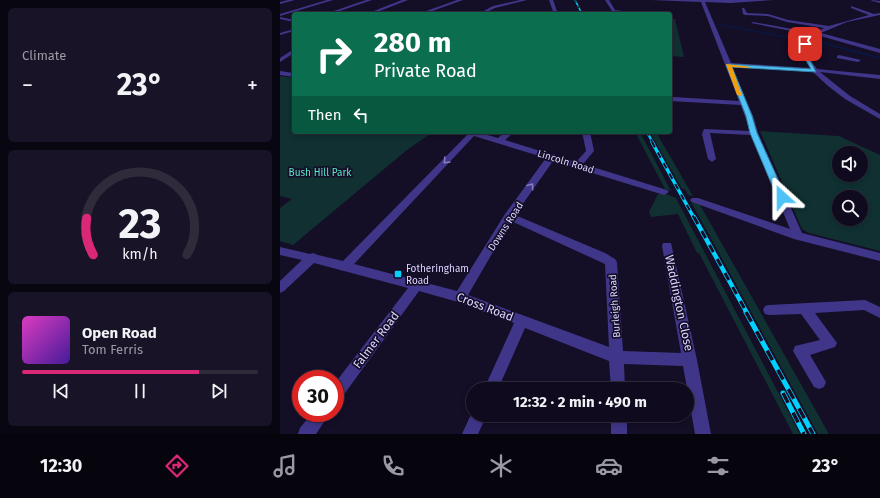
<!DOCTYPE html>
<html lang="en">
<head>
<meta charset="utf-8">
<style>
	:root { --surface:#0f0a1d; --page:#181326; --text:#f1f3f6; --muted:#9b9aa4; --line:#2f2b3b; --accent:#db2777 }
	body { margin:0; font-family:"Fira Sans",sans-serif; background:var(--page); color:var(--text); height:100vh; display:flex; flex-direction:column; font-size:15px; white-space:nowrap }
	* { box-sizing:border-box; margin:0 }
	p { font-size:13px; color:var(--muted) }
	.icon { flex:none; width:22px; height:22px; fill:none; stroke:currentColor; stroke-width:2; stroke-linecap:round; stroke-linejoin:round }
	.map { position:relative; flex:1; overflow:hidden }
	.drawer { display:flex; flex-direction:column; gap:8px; padding:8px; background:#080610; width:280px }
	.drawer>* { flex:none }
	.guide { position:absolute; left:12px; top:12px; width:380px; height:122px; border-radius:4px; box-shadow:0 2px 6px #0003,0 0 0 1px var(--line); background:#0b6e4f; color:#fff; overflow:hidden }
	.controls { position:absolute; left:552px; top:146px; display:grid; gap:8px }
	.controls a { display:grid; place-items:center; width:36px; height:36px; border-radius:50%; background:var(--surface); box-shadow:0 2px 6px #0003,0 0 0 1px var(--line); font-size:20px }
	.speed { position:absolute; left:12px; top:370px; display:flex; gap:8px; font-size:20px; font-weight:700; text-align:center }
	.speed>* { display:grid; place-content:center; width:52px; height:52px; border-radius:50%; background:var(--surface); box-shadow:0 2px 6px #0003,0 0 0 1px var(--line); line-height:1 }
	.speed .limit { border:6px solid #d22; background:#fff; color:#111 }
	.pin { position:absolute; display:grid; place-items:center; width:34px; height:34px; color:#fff; margin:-17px; border-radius:8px; box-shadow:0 2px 6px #0006 }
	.me { position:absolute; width:44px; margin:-22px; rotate:336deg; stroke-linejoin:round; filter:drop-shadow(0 0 3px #0008) }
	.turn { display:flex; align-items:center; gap:14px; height:84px; padding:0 16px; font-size:18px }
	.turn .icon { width:52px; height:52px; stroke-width:2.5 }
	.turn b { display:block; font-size:28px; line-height:34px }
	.then { display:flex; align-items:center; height:38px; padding:0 16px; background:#0003; gap:8px; font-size:15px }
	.big { font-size:30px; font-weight:700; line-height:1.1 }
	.drawer .card { flex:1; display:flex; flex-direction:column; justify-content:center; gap:6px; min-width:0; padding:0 14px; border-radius:6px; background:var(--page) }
	.drawer .dial { align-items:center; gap:0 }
	.dial svg { height:104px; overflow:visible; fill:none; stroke:var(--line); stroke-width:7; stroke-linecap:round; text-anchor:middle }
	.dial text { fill:var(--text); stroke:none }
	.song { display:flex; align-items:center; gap:12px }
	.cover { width:48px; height:48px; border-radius:6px; background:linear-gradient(135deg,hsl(310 70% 55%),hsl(260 70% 35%)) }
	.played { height:4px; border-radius:2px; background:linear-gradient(90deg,var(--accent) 75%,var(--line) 75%) }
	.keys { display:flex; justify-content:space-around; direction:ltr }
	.heat { display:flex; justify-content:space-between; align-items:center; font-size:22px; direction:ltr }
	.trip { position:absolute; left:186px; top:382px; width:228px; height:40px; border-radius:20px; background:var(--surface); box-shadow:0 2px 6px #0003,0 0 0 1px var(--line); font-weight:700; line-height:40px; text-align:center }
	.tab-bar { display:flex; height:64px; justify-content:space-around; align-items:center; background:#06040c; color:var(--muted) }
	.tab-bar .icon { width:28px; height:28px }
	.tab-bar .current { color:var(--accent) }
	.tab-bar b { font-size:18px; color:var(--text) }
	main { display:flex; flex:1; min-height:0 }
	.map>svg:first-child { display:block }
</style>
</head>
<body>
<main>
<section class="drawer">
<div class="card"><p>Climate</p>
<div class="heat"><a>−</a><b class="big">23°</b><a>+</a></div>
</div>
<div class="card dial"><svg viewBox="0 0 100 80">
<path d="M14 69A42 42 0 1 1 86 69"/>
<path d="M14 69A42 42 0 0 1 9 41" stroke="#db2777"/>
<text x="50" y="56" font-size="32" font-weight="700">23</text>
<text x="50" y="72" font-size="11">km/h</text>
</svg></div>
<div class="card">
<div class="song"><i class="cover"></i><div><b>Open Road</b><p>Tom Ferris</p></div></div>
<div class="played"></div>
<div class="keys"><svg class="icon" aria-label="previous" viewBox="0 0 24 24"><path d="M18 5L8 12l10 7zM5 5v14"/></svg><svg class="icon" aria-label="pause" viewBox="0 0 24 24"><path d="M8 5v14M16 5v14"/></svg><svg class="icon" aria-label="next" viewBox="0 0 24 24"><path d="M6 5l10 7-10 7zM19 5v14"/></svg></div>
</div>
</section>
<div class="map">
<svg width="600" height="434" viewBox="0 0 600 434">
	<rect width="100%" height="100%" fill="#140e27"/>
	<path fill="#103032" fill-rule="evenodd" d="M390,18l5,1 9,38 -14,-1z
		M0,76l14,2v54h139l-26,18 -114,95 -13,-4v-33l12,-9 -12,-3z
		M480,131l79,5 41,19v96l-71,-18 -7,-4zM559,153h22v22h-22zM559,197h22v22h-22z
		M355,132h5l31,59 -6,-2z
		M370,132h6l37,64 -5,-1 -3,-6h-3z
		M378,194h8l10,4 124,236h-7l-94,-181h-2l-19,-39 -27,3 -2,-5z
		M411,200l8,3 130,231h-11l-127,-232z"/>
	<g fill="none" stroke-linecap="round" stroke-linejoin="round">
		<path stroke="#071947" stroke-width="1" d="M437,24l68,13"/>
		<path stroke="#071947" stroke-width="1.5" d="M500,36l21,2
			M535,41l65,17"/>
		<path fill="#403689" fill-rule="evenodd" d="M8,0h7l-15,4v-2z
			M47,0h6l-53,16v-2z
			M86,0h6l-41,14h-6z
			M122,0h6l-36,14h-6z
			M177,0h6l-39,14h-6z
			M240,0h7l-32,8 -12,6h-5l15,-8z
			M269,0h4l5,14h-4z
			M325,0h4l6,10 29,4 -27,-1 1,1h-4z
			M371,0h123l-43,3 -26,-1 26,61 80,5 -7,-10 -1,-13 9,-10 -61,-12 2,-1 61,11 10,-5 -37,-6 -19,-6 -23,-1 -2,-1 -1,-6h2l3,5 21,1 20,6 41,6 40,-11 -18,-7v-2l23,8 6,-1v2l-33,7 -26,11 59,16v4l-63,-18 -8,10v13l8,11 63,6v4l-60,-7 30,24 30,18v5l-35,-20 -17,-13 -15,-14 -81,-5 21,49 5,17 44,100 78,20v8l-86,-22 -102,-37 -2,-2 2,-2h6l92,31 -39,-94 -41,-2 6,26 -4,3 -4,-3 -6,-25 2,-5 46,2 -9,-26 -71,-4v-6l3,2 66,4 -38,-99z
			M591,0l9,1v2l-8,-2z
			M0,17l14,3v2l-14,-3z
			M14,29v2l-14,4v-2z
			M14,49v4l-14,9v-4z
			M559,55l22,5 -3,2 -21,-4v-2z
			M0,71l14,2v4l-14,-2z
			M185,132h12l21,6 7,-6h9l-9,8 45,14h5l1,2 20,6 10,-11 -4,-19h8l4,19 -11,13 84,26 2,2 -5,3 -111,-34 -38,54 90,38 10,6 2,3 6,89 58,2 -19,-107 1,-3h8l26,117 14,74h-16l-12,-68 -59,-2 1,25h-14l-2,-28 -84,-33 -27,61h-14l30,-66 -56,-21 -39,-11 -79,109 -5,3v-20l73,-95 -94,-25 -30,28 -4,2v-12l22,-21 -22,-5v-8l30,7 3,-1 5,2 25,6 125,-127zM194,136l72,22 -41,56 -48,77 -103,-27zM231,221l94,43 4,83 -141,-52z
			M585,300l15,7v11l-16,-8 -49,3 22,30 -2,4 -25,8 16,27 -2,5 -5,2 -5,-2 -21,-36 2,-5 25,-6 -19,-26 -32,1 -4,-1 -2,-4 2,-4 4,-1z
			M193,410v5h14l-9,19h-16z
			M32,413h18l-14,21h-18l2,-6z
			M331,415h16v19h-16z"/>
		<g stroke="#00d1ff" stroke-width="1.5">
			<path id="rail-far4" d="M295,0l7,14"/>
		</g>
		<g stroke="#00d1ff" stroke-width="2.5">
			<path id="rail-far3" d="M367,132l6,11"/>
		</g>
		<g stroke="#00d1ff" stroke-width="3.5">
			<path id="rail-far2" d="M372,142l42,76"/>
		</g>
		<g stroke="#00d1ff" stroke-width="4.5">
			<path id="rail-far1" d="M414,217l53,96"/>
		</g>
		<g stroke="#00d1ff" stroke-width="5">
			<path id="rail" d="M466,312l67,122
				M503,393l21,41"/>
		</g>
		<use href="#rail-far4" stroke="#140e27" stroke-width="1" stroke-dasharray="3" stroke-linecap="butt"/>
		<use href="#rail-far3" stroke="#140e27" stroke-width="1.5" stroke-dasharray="4" stroke-linecap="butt"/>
		<use href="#rail-far2" stroke="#140e27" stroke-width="2" stroke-dasharray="6" stroke-linecap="butt"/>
		<use href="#rail-far1" stroke="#140e27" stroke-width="3" stroke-dasharray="8" stroke-linecap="butt"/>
		<use href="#rail" stroke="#140e27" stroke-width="3.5" stroke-dasharray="11" stroke-linecap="butt"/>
	</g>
	<defs><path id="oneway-chevron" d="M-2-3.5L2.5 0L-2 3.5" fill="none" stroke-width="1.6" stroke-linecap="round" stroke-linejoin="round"/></defs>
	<g stroke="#877dbe">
		<use href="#oneway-chevron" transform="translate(166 161) rotate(134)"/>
		<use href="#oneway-chevron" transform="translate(251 186) rotate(-54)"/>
	</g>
	<path fill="#4fc3f7" stroke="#337fa1" d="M525,43l3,1 -1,10 9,18 -84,-5 20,49 5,17 29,64 -4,3 -5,-3 -27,-64 -4,-17 -20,-51 2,-1 83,5 -9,-15 1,-10z"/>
	<path fill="#f59e0b" d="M446,64l25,3 -3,1 -16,-1 10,29 -5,-1z"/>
	<rect fill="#00d1ff" stroke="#140e27" stroke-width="1.5" x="114" y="270" width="8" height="8" rx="2"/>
	<g text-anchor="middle" stroke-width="3.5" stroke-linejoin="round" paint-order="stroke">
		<g font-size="10" fill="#ddd4ff" stroke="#140e27">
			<text transform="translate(286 161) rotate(17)" y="4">Lincoln Road</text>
			<text transform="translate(225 226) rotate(-57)" y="4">Downs Road</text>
			<text transform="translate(334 306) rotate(-94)" y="4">Burleigh Road</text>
		</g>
		<g font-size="10" fill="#58e7cf" stroke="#140e27">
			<text x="40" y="176">Bush Hill Park</text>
		</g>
		<g font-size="10" fill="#ddd4ff" stroke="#140e27" text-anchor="start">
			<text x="126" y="272">Fotheringham<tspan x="126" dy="12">Road</tspan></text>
		</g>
		<g font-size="12" fill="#ddd4ff" stroke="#140e27">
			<text transform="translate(399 303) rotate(78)" y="4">Waddington Close</text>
			<text transform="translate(205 307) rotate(21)" y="4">Cross Road</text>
			<text transform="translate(96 340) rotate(-53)" y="4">Falmer Road</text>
		</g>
	</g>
</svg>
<div class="controls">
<a><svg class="icon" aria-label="sound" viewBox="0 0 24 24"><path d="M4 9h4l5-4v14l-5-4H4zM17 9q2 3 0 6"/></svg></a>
<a><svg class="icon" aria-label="search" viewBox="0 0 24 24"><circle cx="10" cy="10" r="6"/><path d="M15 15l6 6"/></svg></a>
</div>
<div class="speed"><div class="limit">30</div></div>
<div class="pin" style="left:525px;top:44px;background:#d93025"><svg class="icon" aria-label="arrive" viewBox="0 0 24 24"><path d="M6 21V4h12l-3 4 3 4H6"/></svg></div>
<svg class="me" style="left:502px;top:197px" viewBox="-20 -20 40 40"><path d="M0-17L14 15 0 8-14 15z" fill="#4fc3f7" stroke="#fff" stroke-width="4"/></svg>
<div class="trip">12:32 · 2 min · 490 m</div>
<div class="guide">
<div class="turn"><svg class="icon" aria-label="right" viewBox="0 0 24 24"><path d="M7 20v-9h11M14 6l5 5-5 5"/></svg><div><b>280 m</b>Private Road</div></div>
<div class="then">Then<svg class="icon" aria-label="left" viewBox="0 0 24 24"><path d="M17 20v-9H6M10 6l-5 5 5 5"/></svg></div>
</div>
</div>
</main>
<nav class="tab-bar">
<b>12:30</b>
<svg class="icon current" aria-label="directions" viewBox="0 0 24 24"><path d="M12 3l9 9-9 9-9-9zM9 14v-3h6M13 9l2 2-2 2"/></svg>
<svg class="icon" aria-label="music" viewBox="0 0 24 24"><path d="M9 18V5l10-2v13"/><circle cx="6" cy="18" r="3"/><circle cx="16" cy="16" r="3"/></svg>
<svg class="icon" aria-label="phone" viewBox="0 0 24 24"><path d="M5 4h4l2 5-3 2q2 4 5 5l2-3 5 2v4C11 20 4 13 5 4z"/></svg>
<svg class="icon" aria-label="climate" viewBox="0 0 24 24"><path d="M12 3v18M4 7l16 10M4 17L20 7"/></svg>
<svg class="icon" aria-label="car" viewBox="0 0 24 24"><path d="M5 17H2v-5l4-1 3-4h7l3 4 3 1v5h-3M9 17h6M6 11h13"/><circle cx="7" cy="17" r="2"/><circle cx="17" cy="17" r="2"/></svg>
<svg class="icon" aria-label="filters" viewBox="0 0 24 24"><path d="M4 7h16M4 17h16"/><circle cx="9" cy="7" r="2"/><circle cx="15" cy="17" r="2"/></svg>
<b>23°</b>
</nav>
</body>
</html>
